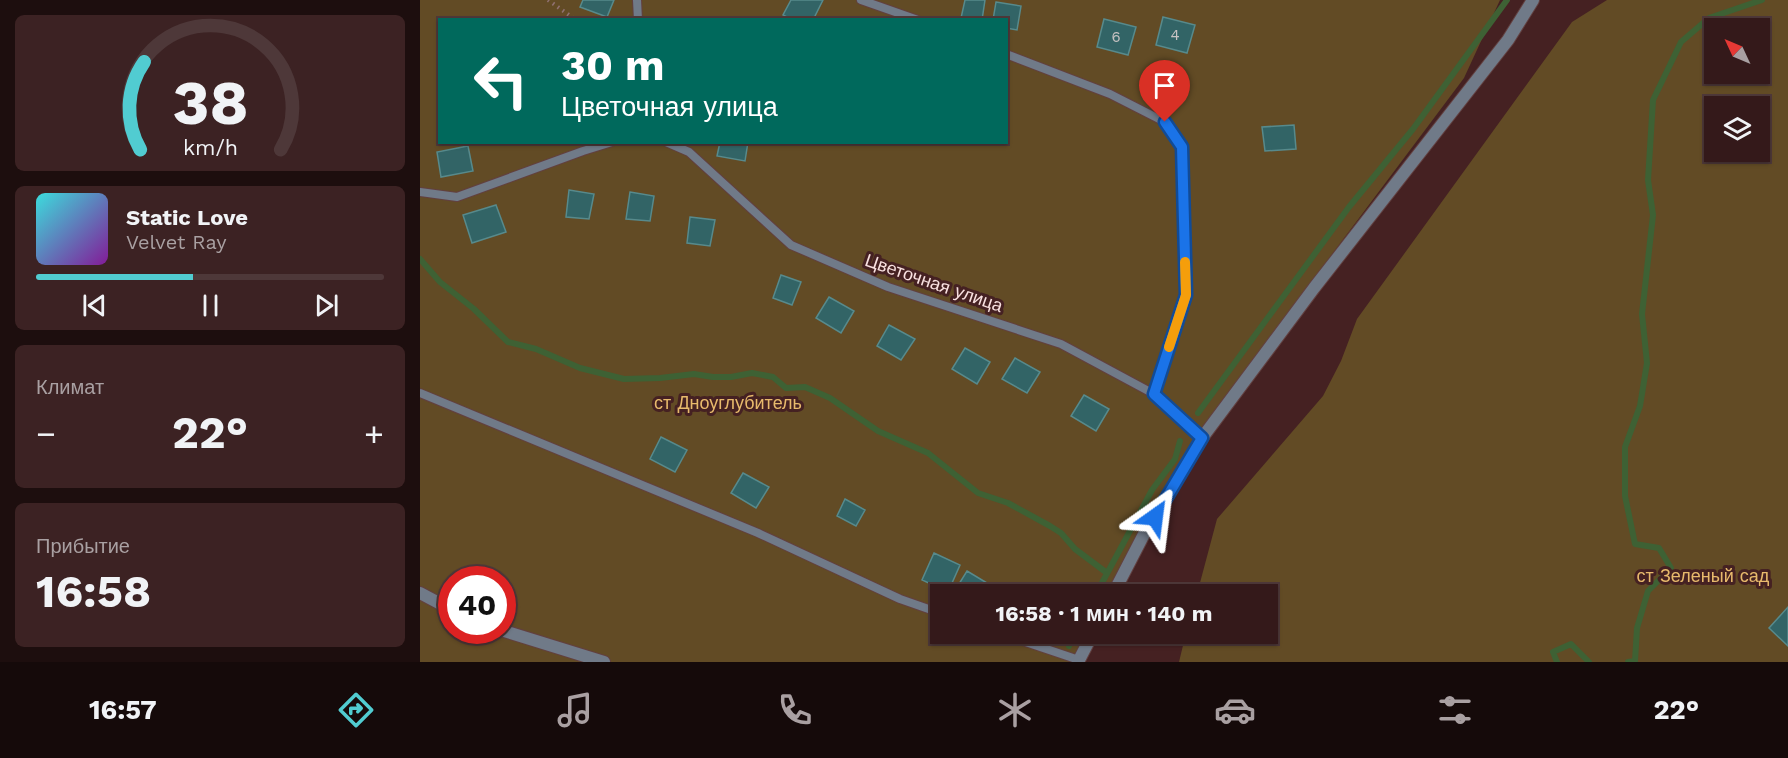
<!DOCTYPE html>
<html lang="ru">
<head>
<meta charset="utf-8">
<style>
	:root { --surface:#34191a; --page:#3c2223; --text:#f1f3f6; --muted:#a9a0a2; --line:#4e3839; --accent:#51ccd1 }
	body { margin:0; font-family:"Work Sans",sans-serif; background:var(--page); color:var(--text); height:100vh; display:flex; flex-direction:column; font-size:22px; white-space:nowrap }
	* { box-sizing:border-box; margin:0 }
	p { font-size:20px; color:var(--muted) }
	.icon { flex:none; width:33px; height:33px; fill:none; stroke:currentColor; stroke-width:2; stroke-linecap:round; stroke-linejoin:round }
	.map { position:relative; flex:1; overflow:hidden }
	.details { display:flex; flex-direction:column; gap:15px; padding:15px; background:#1d0e0e; width:420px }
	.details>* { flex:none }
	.banner { position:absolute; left:18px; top:18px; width:570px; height:126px; border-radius:0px; box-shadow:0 2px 4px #0004,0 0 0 2px var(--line); background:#00695c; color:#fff; overflow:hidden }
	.needle { width:39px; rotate:314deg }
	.fabs { position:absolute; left:1284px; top:18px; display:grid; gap:12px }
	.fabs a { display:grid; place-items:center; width:66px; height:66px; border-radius:0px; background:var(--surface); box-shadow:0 2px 4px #0004,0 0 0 2px var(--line); font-size:30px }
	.speed { position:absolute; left:18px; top:566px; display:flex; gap:12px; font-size:30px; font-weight:700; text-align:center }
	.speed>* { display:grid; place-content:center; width:78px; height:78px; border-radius:50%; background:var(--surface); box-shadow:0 2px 4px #0004,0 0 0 2px var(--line); line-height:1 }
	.speed .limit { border:9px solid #d22; background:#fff; color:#111 }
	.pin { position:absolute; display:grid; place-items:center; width:51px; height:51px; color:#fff; margin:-62px -26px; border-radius:50% 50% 50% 0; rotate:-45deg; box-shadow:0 0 6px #0007 }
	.pin .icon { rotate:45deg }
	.me { position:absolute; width:66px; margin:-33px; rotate:31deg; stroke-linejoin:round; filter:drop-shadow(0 0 4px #0008) }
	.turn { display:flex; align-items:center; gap:21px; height:126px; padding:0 24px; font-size:27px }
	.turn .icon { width:78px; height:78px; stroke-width:2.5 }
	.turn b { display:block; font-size:42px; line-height:51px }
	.big { font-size:45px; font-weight:700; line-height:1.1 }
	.details .card { flex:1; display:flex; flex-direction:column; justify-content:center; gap:9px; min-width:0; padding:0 21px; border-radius:9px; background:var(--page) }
	.details .dial { align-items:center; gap:0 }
	.dial svg { height:156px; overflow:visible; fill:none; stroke:var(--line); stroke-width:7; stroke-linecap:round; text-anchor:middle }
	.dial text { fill:var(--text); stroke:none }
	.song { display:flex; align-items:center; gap:18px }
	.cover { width:72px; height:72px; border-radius:9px; background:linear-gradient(135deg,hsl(180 70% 55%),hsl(290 70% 35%)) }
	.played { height:6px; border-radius:3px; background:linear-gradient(90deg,var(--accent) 45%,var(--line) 45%) }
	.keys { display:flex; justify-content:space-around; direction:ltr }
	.heat { display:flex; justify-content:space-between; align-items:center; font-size:33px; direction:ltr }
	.trip { position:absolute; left:510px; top:584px; width:348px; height:60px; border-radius:0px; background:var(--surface); box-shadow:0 2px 4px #0004,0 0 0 2px var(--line); font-weight:700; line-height:60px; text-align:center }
	.tabs { display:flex; height:96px; justify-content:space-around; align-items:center; background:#150a0a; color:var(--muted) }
	.tabs .icon { width:42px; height:42px }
	.tabs .current { color:var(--accent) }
	.tabs b { font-size:27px; color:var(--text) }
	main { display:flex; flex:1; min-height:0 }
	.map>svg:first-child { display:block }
</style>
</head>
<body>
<main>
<section class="details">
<div class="card dial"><svg viewBox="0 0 100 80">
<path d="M14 69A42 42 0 1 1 86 69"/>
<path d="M14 69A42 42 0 0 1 16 24" stroke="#51ccd1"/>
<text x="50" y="56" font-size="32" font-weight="700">38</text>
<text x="50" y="72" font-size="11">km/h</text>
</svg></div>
<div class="card">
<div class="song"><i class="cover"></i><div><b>Static Love</b><p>Velvet Ray</p></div></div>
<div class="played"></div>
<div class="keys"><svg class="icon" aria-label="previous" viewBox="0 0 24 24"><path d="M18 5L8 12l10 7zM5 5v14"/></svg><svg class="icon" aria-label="pause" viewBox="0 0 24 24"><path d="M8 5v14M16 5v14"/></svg><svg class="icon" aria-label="next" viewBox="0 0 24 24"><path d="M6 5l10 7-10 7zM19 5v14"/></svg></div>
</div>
<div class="card"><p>Климат</p>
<div class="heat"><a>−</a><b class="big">22°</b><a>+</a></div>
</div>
<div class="card"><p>Прибытие</p><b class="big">16:58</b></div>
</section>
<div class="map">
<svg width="1368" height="662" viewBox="0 0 1368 662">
	<rect width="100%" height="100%" fill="#452122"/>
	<path fill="#624b25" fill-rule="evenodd" d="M0,0h1080l-36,78 -266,355 -85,161h-173v39h153l-15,29h-658zM20,20h566v122h-566zM32,579h50v51h-50z
		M1187,0h181v662h-609l7,-29h82v-39h-71l20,-75 106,-123 18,-35 16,-42 215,-297zM1294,28h46v46h-46zM1294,106h46v46h-46z"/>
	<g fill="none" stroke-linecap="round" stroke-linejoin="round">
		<path stroke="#3e6134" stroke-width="6" d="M0,259l20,23 34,27 34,33 28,7 44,19 44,11 36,-1 34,-4 19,3h18l21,-4 21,4 13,11 19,-1 25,11 48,33 50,22 50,40 30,10 42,23 11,7 14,16 32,24
			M778,413l151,-206 64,-78 94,-129
			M676,594l56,-104 23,-31 5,-18
			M649,646l6,-13
			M1137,662l-4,-10 18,-8 18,18
			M1208,662l7,-1 2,-33 11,-37 23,-23 -12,-20 -24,-4 -10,-48v-49l15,-41 7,-43 -5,-49 11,-99 -5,-35 5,-80 28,-58 28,-24 53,-18"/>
	</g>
	<path fill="#326466" stroke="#578a8c" stroke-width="1.5" d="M163,0h31l-7,17 -27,-10z
		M371,0h32l-10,20h-20l-10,-5z
		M545,0h20l-3,20 -21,-2z
		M576,2l25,4 -4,24 -11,-2v-8h-13z
		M743,17l32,8 -8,28 -31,-8z
		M684,19l32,8 -8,28 -31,-8z
		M874,125l2,24 -31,2 -3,-24z
		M300,142h28l-3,19 -28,-5z
		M48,146l5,25 -32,6 -4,-25z
		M149,190l25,4 -5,25 -23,-2z
		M210,192l24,4 -4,25 -24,-2z
		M76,205l10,27 -34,11 -9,-28z
		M270,217l25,3 -5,26 -23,-3z
		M361,275l20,7 -9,23 -19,-7z
		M409,297l25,14 -13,22 -25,-15z
		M469,325l26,14 -14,21 -24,-14z
		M545,348l25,14 -13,22 -25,-15z
		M595,358l25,14 -13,21 -25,-14z
		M664,395l25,14 -13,22 -25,-15z
		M241,437l26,13 -12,22 -25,-13z
		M323,473l26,14 -13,21 -25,-15z
		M425,499l20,11 -9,16 -19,-10z
		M514,553l26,12 -12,27 -26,-12z
		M547,571l25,15 -6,8h-29l-3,-2z
		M1368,607v39l-19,-18z"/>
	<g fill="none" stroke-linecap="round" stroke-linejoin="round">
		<g stroke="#624040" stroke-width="10">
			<path id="service" d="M217,0l1,20
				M441,0l57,20
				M586,54l104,40 55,28 17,25 4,148 -32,99
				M246,142l23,10 102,93 97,42 173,57 93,50 48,44
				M0,192l37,5 126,-46 29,-9
				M0,393l338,140 142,66 40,14
				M579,633l80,27"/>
		</g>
		<g stroke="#624040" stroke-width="14">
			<path id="minor" d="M0,593l32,17
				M81,630l103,32"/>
		</g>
		<g stroke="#624040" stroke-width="14">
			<path id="tertiary" d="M693,594l30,-58 59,-98 112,-150 194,-248 25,-40
				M658,662l15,-29"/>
		</g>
		<path stroke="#907171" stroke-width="4" stroke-dasharray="1.5 4.5" stroke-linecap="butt" d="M128,0l28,20"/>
		<use href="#service" stroke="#707a88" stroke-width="8"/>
		<use href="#minor" stroke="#707a88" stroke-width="12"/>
		<use href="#tertiary" stroke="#707a88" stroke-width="12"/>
	</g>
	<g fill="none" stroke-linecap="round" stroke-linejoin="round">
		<g stroke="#114b97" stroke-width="15">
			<path id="route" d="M735,517l47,-79 -48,-44 32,-99 -4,-148 -17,-25"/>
		</g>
		<use href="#route" stroke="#1a73e8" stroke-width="10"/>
		<path stroke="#f59e0b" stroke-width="10" d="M749,347l17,-52 -1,-33"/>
	</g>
	<g text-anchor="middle" stroke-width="6" stroke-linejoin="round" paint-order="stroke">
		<g font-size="15" fill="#c7c2c2">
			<text x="755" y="40">4</text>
			<text x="696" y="42">6</text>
		</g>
		<g font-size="18" fill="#f9e1e0" stroke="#452122">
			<text transform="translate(514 283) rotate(19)" y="6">Цветочная улица</text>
		</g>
		<g font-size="18" fill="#e8ba6c" stroke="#452122">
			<text x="308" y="409">ст Дноуглубитель</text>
			<text x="1283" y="582">ст Зеленый сад</text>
		</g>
	</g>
</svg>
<div class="fabs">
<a><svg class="needle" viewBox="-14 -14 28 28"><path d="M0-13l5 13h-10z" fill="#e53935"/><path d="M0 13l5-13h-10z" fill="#a9a0a2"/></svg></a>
<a><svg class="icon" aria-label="layers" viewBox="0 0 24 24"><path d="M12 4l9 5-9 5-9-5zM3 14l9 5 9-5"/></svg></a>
</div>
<div class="speed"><div class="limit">40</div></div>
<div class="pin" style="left:745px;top:122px;background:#d93025"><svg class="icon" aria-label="arrive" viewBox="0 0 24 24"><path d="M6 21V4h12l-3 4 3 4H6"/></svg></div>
<svg class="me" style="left:735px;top:517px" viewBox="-20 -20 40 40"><path d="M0-17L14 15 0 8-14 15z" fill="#1a73e8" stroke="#fff" stroke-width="4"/></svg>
<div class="trip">16:58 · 1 мин · 140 m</div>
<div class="banner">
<div class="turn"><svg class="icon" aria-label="left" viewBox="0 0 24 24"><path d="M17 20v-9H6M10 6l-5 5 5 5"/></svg><div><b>30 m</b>Цветочная улица</div></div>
</div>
</div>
</main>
<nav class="tabs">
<b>16:57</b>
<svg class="icon current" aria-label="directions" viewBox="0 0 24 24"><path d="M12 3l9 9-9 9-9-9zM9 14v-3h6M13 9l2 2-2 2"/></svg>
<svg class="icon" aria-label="music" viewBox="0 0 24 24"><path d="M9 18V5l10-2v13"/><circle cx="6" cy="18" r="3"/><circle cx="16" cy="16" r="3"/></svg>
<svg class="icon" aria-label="phone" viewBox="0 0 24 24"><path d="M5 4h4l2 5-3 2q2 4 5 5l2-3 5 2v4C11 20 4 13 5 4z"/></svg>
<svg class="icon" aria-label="climate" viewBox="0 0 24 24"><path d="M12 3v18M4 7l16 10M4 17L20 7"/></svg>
<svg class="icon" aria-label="car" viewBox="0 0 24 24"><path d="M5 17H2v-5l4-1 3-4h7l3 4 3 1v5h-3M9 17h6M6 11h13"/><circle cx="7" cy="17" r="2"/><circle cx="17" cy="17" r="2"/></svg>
<svg class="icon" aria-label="filters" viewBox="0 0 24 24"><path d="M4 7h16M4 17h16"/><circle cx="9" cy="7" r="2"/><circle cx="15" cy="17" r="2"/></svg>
<b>22°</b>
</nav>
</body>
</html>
